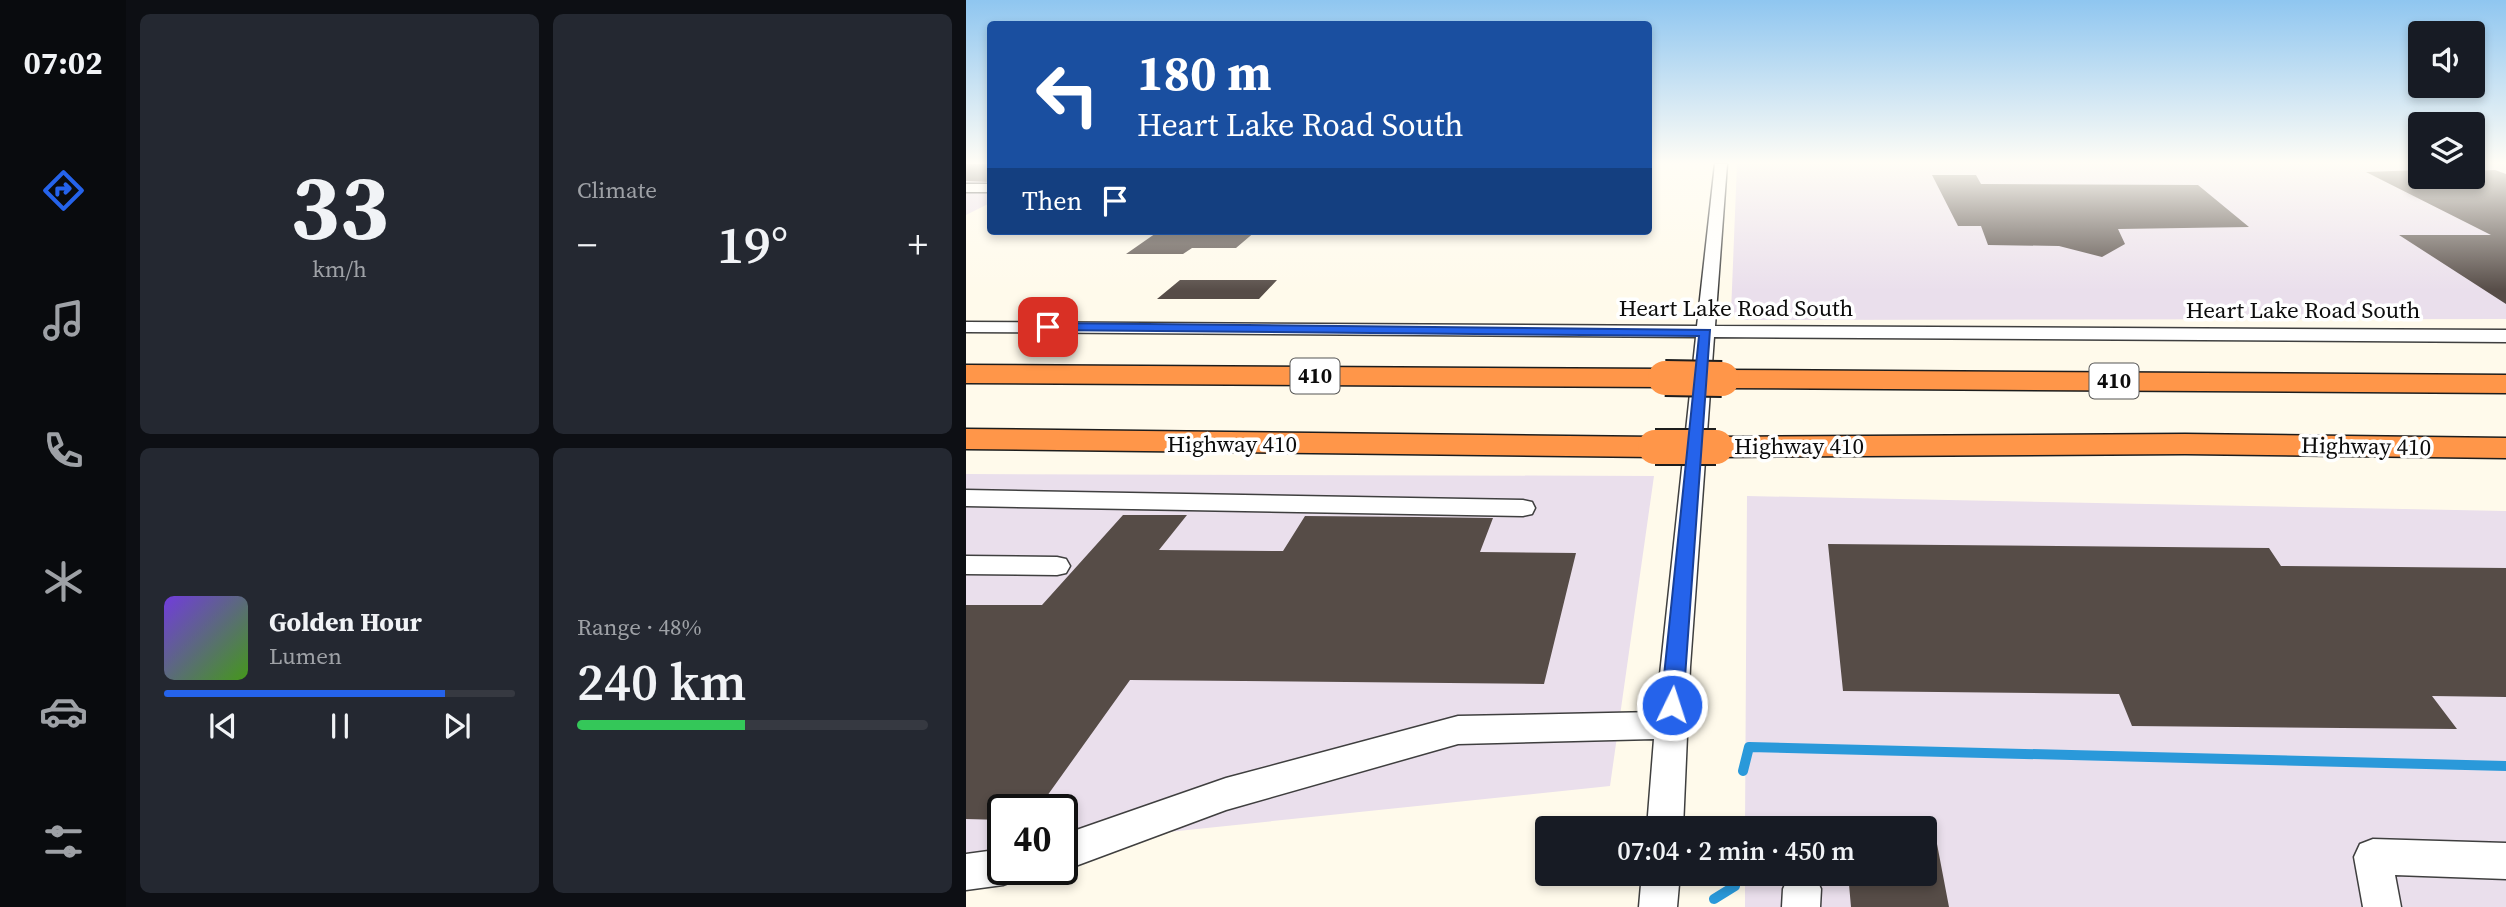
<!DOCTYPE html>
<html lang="en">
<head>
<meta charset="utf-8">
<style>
	:root { --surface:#171b24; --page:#242831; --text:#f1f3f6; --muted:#9ea1a6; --line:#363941; --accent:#2563eb }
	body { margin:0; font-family:"Source Serif 4",serif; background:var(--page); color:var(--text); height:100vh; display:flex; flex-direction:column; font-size:26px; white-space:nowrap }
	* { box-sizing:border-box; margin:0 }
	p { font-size:23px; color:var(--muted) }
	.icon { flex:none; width:38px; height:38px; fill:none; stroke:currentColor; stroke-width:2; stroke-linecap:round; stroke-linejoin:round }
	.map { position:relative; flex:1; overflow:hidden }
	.side { display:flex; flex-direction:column; gap:14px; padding:14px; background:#0d0f14; width:840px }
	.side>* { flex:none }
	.banner { position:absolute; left:21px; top:21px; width:665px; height:214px; border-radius:7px; box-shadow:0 4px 10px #0003; background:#1a4fa0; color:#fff; overflow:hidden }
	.controls { position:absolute; left:1442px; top:21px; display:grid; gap:14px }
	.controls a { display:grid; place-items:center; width:77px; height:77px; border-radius:7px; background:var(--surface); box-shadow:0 4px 10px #0003; font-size:35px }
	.speed { position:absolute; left:21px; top:794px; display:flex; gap:14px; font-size:35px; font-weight:700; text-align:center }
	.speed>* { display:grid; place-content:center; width:91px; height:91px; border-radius:50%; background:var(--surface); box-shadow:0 4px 10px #0003; line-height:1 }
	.speed .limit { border:4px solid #111; border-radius:10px; background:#fff; color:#111 }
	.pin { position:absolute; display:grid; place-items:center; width:60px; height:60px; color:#fff; margin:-30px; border-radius:14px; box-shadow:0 4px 10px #0006 }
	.me { position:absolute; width:77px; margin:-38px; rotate:4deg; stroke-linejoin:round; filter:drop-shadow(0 0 5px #0008) }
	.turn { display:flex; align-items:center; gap:24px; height:147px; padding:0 35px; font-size:32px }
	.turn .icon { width:91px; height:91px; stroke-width:2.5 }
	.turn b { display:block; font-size:49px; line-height:60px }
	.then { display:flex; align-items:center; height:66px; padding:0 35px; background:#0003; gap:14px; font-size:26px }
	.big { font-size:52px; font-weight:600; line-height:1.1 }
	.side .card { flex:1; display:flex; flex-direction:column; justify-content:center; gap:10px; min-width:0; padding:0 24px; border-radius:10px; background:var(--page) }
	.side .dial { align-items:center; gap:0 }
	.dial b { font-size:91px; line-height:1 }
	.song { display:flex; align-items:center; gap:21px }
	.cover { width:84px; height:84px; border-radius:10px; background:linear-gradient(135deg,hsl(260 70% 55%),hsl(100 70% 35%)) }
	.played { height:7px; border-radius:4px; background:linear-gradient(90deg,var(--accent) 80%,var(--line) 80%) }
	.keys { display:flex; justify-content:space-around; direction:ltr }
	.heat { display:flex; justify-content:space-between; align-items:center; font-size:38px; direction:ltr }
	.charge { height:10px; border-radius:5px; background:linear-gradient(90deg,#34c759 48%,var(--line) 0) }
	.side .tiles { flex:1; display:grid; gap:14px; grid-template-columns:repeat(2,1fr) }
	.trip { position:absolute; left:569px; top:816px; width:402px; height:70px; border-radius:7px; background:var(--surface); box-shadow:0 4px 10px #0003; font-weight:600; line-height:70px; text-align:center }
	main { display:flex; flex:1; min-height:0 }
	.dock { display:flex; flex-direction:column; width:126px; justify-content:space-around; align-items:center; background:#090b0e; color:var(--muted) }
	.dock .icon { width:49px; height:49px }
	.dock .current { color:var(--accent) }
	.dock b { font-size:32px; color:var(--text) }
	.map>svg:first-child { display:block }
</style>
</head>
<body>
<main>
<nav class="dock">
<b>07:02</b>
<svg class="icon current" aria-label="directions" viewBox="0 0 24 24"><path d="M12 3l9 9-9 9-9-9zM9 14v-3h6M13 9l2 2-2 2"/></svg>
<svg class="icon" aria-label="music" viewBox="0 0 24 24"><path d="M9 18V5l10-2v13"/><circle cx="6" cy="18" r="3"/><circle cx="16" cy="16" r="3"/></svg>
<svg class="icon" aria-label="phone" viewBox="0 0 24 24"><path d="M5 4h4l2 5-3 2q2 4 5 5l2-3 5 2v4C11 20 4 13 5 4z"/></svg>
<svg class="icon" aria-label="climate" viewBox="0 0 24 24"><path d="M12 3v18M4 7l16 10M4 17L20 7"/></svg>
<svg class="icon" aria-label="car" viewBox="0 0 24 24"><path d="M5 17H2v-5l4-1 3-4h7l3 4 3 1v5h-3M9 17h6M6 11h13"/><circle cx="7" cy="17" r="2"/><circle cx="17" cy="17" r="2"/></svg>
<svg class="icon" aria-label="filters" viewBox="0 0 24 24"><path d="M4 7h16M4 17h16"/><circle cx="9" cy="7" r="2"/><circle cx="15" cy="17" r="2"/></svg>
</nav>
<section class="side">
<div class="tiles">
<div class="card dial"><b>33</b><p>km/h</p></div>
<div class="card"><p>Climate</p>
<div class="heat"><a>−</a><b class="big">19°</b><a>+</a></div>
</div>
<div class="card">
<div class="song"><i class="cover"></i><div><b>Golden Hour</b><p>Lumen</p></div></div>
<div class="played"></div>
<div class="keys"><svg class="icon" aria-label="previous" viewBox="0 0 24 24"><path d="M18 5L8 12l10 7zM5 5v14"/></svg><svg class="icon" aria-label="pause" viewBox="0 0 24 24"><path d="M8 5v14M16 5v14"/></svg><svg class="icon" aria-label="next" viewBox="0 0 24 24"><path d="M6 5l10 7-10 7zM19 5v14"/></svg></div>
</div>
<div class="card"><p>Range · 48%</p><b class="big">240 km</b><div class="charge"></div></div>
</div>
</section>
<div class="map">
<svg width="1540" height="907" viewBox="0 0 1540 907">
	<rect width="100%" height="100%" fill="#fffaeb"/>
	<path fill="#eadfec" d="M0,164h24v39l-24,12z
		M771,164h683v13h53v-13h33v155l-761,1 -14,-7z
		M0,474l688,2 -44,310 -548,57v-33h-59v40l-37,3z
		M781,496l759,15v396h-761v-34h180v-45h-180z"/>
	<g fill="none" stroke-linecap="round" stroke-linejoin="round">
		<path stroke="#2a99da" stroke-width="10" d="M777,771l6,-24 757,19
			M748,899l21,-13 2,-13"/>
	</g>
	<path fill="#564c47" d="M0,164h24v18l-24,-1z
		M1454,170v7h53v-6l22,-1 11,4v130l-107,-69h92l-125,-63z
		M966,175h44l5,9 217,1 51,42 -131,2 7,15 -23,13 -43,-11 -71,-1 -7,-19h-23z
		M193,231h97l-20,17h-44l-9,6h-57z
		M214,280h97l-18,19h-102z
		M157,515h64l-28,35 124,1 22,-35 113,1 75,1 -13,34 96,1 -32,131 -414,-4 -93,130h-34v10l-37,-1v-214h76z
		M862,544l441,4 12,18 225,2v129l-74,-1 25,33 -325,-3 -13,-32 -276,-3z
		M967,823l16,84h-98l-3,-34h77v-49z"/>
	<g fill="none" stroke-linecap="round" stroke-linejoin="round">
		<g stroke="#3f3f3f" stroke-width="3">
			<path id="minor" d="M749,164h12l-12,162 791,4v12l-792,-5 -24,330 -7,161h-36l7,-89 -196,5 -232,66 -164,61 -2,-1h2v-35l164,-57 232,-62 198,-4 40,-375 -730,-5v-10l731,4z
				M0,184h24v8h-24z
				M0,490l557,10 9,2 3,6 -3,6 -9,2 -557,-10z
				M0,556l91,1 9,2 4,7 -4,7 -9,2 -91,-1z
				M1407,839l133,4v36l-111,-4 6,32h-38l-9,-50 6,-13z
				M37,849v21h18l-5,10 -13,5 -37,5v-36z
				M676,873h38l-3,34h-38z
				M828,873l21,3 6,13 -1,18h-38l1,-18 6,-13z"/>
		</g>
		<g stroke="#1d1d1d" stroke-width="3">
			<path id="highway" d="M0,365l699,4 11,2 4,7 -4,7 -11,2 -699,-4z
				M756,370l784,5v18l-784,-5 -11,-2 -4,-7 4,-7z
				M0,429l689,8 12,3 5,7 -5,7 -12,3 -689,-8z
				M1219,434l321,4v20l-321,-4 -469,3 -12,-3 -5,-7 5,-7 12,-3z"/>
		</g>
		<use href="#minor" fill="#fff" fill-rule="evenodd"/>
		<use href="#highway" fill="#ff9649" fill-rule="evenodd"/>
		<g stroke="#1d1d1d" stroke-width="38" stroke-linecap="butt">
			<path id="highway-bridge" d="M699,378l57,1
				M689,447h61"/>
		</g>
		<use href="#highway-bridge" stroke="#ff9649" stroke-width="34"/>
	</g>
	<linearGradient id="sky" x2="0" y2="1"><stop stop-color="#8fc6f0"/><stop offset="0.56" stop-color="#fffdf6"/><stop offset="1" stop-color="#fffdf6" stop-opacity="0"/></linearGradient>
	<rect width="1540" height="291" fill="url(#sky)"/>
	<path fill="#2563eb" stroke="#184099" stroke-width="2" d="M82,323l662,7 -27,375 -3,7 -8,2 -8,-2 -3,-7 38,-369 -656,-6 -2,-3z"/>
	<g text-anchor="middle" stroke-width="7" stroke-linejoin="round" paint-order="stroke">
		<g fill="#fff" stroke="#555" stroke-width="2">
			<rect x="324.5" y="358.5" width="49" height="35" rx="5"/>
			<rect x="1123.5" y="363.5" width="49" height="35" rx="5"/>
		</g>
		<g font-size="21" font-weight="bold" fill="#0c0c0c">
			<text x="349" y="383">410</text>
			<text x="1148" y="388">410</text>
		</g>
		<g font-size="23" fill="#0c0c0c" stroke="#fff">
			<text x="770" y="316">Heart Lake Road South</text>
			<text x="1337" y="318">Heart Lake Road South</text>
			<text x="266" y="452">Highway 410</text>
			<text x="833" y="454">Highway 410</text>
			<text transform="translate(1400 446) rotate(1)" y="8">Highway 410</text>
		</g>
	</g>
</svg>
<div class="controls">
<a><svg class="icon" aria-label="sound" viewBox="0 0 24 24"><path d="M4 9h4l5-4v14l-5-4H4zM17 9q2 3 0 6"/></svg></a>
<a><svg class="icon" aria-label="layers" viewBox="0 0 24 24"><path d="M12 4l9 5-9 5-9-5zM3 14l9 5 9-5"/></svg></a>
</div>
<div class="speed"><div class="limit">40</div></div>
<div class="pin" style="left:82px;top:327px;background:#d93025"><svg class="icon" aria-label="arrive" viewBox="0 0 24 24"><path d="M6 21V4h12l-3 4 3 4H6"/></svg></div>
<svg class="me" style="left:706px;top:705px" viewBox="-20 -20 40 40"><circle r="17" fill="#2563eb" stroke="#fff" stroke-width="3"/><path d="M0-11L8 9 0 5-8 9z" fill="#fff"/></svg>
<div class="trip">07:04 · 2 min · 450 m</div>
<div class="banner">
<div class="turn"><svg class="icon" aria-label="left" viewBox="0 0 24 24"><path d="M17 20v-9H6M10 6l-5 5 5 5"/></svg><div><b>180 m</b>Heart Lake Road South</div></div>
<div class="then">Then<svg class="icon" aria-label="arrive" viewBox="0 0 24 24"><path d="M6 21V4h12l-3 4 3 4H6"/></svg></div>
</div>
</div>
</main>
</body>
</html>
